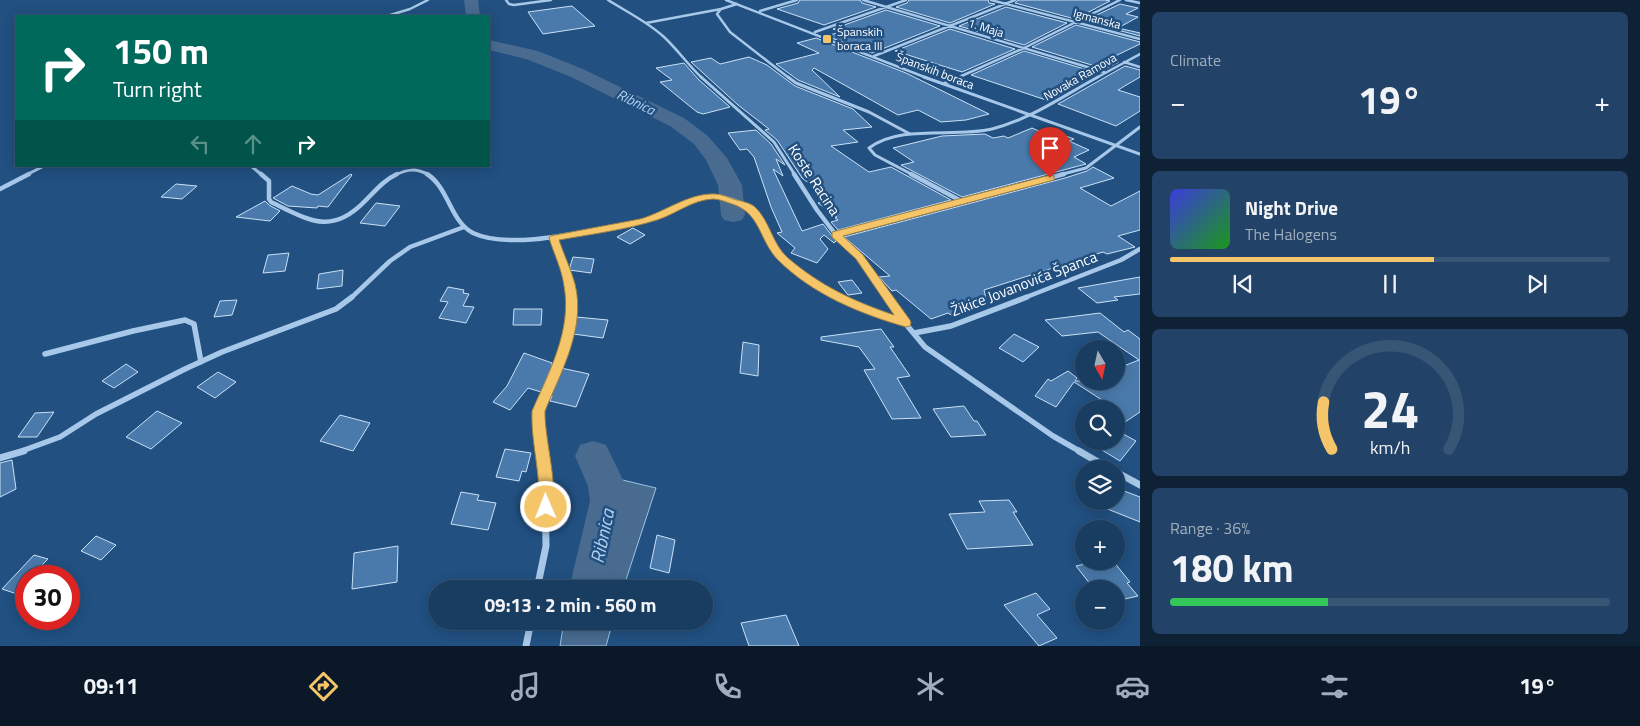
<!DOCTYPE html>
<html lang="en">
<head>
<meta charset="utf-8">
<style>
	:root { --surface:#193c61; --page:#224367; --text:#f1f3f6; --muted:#9fadbd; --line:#375676; --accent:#f5c569 }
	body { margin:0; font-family:"Titillium Web",sans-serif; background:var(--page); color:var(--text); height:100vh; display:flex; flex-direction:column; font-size:19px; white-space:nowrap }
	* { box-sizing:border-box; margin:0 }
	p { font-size:16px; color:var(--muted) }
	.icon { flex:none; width:28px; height:28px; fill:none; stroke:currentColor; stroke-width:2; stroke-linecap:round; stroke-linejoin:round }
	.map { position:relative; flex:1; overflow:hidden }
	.details { display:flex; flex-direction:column; gap:12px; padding:12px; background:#0e2135; width:500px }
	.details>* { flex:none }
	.guide { position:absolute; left:15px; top:15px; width:475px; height:152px; border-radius:0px; box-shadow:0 2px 12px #0003,0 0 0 1px var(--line); background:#00695c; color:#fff; overflow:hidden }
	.needle { width:32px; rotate:171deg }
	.tools { position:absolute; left:1075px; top:340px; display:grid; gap:10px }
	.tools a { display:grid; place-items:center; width:50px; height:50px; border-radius:50%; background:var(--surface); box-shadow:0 2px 12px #0003,0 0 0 1px var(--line); font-size:25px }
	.speed { position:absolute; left:15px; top:565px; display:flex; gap:10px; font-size:25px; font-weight:700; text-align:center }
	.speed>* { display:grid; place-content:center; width:65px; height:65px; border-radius:50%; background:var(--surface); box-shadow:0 2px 12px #0003,0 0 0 1px var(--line); line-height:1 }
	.speed .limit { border:8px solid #d22; background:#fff; color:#111 }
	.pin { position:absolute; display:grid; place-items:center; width:42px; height:42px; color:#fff; margin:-51px -21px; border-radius:50% 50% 50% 0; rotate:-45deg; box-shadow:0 0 5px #0007 }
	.pin .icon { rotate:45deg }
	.me { position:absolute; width:55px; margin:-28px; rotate:359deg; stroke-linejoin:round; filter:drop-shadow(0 0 4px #0008) }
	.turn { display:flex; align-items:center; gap:18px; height:105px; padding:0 15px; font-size:22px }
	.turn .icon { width:65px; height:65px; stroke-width:2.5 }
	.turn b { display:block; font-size:35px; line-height:42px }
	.lanes { display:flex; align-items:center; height:48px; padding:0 15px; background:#0003; justify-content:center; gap:25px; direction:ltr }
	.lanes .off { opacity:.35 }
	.big { font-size:38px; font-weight:700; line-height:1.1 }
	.details .tile { flex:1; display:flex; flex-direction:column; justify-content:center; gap:8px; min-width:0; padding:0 18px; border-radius:8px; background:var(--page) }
	.details .dial { align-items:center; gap:0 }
	.dial svg { height:130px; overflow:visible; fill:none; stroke:var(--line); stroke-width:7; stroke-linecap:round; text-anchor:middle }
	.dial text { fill:var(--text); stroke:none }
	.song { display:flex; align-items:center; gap:15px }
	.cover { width:60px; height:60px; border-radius:8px; background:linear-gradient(135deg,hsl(240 70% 55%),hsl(120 70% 35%)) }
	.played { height:5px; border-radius:2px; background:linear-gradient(90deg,var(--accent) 60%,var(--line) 60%) }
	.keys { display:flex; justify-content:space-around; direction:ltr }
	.heat { display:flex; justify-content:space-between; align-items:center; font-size:28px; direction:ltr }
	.charge { height:8px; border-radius:4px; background:linear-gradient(90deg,#34c759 36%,var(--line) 0) }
	.trip { position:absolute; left:428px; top:580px; width:285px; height:50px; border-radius:25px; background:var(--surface); box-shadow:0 2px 12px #0003,0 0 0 1px var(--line); font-weight:700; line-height:50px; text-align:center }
	.tabs { display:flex; height:80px; justify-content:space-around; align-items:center; background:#0a1827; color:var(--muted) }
	.tabs .icon { width:35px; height:35px }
	.tabs .on { color:var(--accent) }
	.tabs b { font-size:22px; color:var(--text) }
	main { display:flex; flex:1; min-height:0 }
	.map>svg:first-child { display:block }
</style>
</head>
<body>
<main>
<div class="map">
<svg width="1140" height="646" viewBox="0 0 1140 646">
	<rect width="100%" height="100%" fill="#215081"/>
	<path fill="#486b8f" stroke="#9bc4e9" d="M610,477l46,11 -33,101h-51l16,-53z
		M564,621h49l-7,25h-46z"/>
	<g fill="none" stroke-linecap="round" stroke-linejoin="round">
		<path fill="#486b8f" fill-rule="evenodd" d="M464,0h14l2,16h-14z
			M489,40l49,11 45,18 101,49 24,18 19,22 15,27 3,30 -3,5 -9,2 -9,-2 -3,-5 -3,-30 -12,-25 -12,-16 -24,-18 -99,-49 -45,-18 -37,-9z
			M593,441l13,4 20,41 2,15 -17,88h-42l21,-88 -2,-15 -13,-30 5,-11z"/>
	</g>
	<path fill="#4a7aab" stroke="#cbe1f6" d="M800,0h60l2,3 14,4 -52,18 -47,-16 21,-6z
		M909,0h79l1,3 6,1 -45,19 -54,-16 11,-4z
		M1018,0h87l5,1 -35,18 -60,-16z
		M1120,4l18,4 -12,6 12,3 -20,11 22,5v3l-56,-15z
		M572,6l23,20 -52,8 -15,-22z
		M1006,7l61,16 -43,22 -65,-19z
		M886,10l54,16 -68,27 -46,-17 15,-4 -8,-3z
		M1076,25l64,17v2l-31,15 10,3 -14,7 -73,-22z
		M950,29l65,20 -53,23 -67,-21z
		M816,38l90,35 83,41 -23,6 -25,2 -23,-12 -20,5 -84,-47 -2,2 28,27 -42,-17 -22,-16 43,-11 -22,-10z
		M1024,51l74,22 -49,28 -78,-26z
		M749,57l18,8 28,21 58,23 19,18 -29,3 15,12 -27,4 38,26 22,-5 60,33 -113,30 -7,-8 7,-2 -3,-2 2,-1 -19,-14 12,-3 -28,-22 -25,-38 -12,-10 4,-1 -31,-24 -47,-43 20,-4 9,6z
		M684,63l15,17 31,27 -27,7 -6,-2 -37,-30 12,-2 -16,-12z
		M1125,66l15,4v7l-22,13 22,7v14l-24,15 -58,-22z
		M1032,128l14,6 7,-3 21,8 -5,2 20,9 -15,7 12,7 -124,33 -61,-32 13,-3 -21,-14 49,-12 43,-2 8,4 11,-2 4,2z
		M756,130l15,14 14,21 -9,-6 7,17 -10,-7 29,62 21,-7 13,17 -2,2 -10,-8 -4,4 8,10 -11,14 -26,-10 4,-5 -18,-15 5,-1 -11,-25 -17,-50 -7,-8 -7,1 -12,-17z
		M1093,167l21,11 -34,10 31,18 29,-15v39l-22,6 17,11 -28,7 -4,-2 -119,38 3,13 -34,13 -5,-3 -17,6 -35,-29 -4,1 -13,-14 11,-1 -46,-39 221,-59 22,-7z
		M351,174l1,1 -24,32 -10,-1 -1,2 -29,-2 -15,-8 19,-12 19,8 7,1z
		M176,184l21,2 -15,13 -21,-2z
		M265,201l4,4 11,6 -10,10 -34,-4z
		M376,203l24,3 -15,20 -25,-3z
		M633,228l12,7 -15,9 -13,-7z
		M289,253l-4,18 -22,2 5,-18z
		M573,257l21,2 -3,14 -22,-3z
		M343,270l-1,16 -25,3 2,-15z
		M1140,277v17l-26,3 4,3 -21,3 -19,-15z
		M852,280l10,13 -14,2 -10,-13z
		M448,287l16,3 -1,3 6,1 -6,12 11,1 -8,16 -27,-5 9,-16 -8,-1z
		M237,300l-5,15 -18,2 6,-16z
		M514,309h28l-1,16h-28z
		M1100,313l24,19 4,-2 12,9v73l-24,16v-19l-42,-27 -18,25 -21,-11 13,-17 3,2 17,-10 9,7 -2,3h29l9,5 3,-4v-13l23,-9 -41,-28 -36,4 -17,-16z
		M576,317l32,3 -5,18 -30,-4z
		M881,329l13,18h-4l20,29 -13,2 24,40 -29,1 -28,-49 11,-1 -16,-22 -38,-7v-3z
		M1014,334l25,13 -16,15 -24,-14z
		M743,342l16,3 -1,31 -18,-3z
		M524,353l28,10v3l-11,26 -13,-4 -18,22 -17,-8 14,-16z
		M126,364l12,8 -24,16 -12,-7z
		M561,368l28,6 -13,33 -26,-6 2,-5 -2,-1z
		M218,372l18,10 -21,16 -18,-11z
		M964,406l10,15h3l9,14 -35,2 -18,-28z
		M157,411l25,12 -31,26 -25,-12z
		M54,412l-17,25h-19l17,-24z
		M340,415l30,8 -17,28 -33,-10z
		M1116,430l20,11 -16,20 -33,-20h29z
		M505,449l26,4 -5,19 -4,-1 -3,10 -23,-4z
		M12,460l4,29 -16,8v-34z
		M1116,488l24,9v25l-50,-20 26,-1z
		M461,492l18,3 -2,5 19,3 -8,27 -37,-6z
		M1009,500l8,12h-4l20,33 -66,4 -18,-35 36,-2 -6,-11z
		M657,535l18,5 -6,33 -19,-5z
		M96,536l20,9 -15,15 -20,-9z
		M398,546l-1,36 -45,7 2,-36z
		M34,555l14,4 -6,6 27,8 -1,3h-42v8l-9,10 -15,-5z
		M1099,561h14l17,21 -3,1 11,13 -22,5v-12h-22l-18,-23z
		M1036,593l14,16 -13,6 20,23 -18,8 -35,-41z
		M786,615l13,31h-50l-8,-23z"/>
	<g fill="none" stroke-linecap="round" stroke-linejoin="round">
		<path stroke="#a7c8e8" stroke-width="2.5" d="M506,0l3,4 5,1 37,-5
			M608,0c19,12 40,22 56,37 14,13 24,28 38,41
			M726,0l201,78
			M863,0l241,72
			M991,0l149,39
			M1126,0l14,3
			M737,4l-16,5 -4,5 13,18 59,46
			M760,11l37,-11
			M387,16l23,-7 18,-9
			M646,23l75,-14
			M815,32l91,-32
			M874,56l141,-56
			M1124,62l16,5
			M957,78l67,-30 96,-48
			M1096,78l44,-24"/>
		<path stroke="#a7c8e8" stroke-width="3" d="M701,77l73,65 21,33
			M788,77l8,6 73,29 41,22
			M924,77l216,77
			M943,84l17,-7
			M251,166l11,9
			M26,175l18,-9
			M395,175c13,-6 21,-7 34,0
			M913,175l-38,-20 -6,-7c32,-24 85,-10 123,-19 39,-10 71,-33 106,-52
			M1059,175l27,-7 54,-41"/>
		<path stroke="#a7c8e8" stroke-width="4.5" d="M261,174l8,7v18l2,3c38,18 60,34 94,-1 10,-10 19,-21 32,-27
			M427,174c22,14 23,47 46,59 34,16 100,1 136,-6 15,-2 30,-3 44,-8 23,-8 42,-28 68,-22 50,12 33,32 61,62 16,17 39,29 60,39
			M794,174l23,36 19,25 24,22 28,41
			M911,174l52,28
			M0,189l29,-15
			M836,235l228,-61
			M554,238l14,42 4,18
			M351,298l39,-37 20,-14 54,-20
			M1024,298l97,-38 19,-11"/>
		<path stroke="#a7c8e8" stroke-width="5.5" d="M840,297l65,26
			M887,297l18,26 20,24 128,89 28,16
			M914,333l37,-7 76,-29
			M45,354l88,-23 52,-11 9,4 7,38
			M19,452l41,-15 36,-23 89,-45 37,-17 114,-43 16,-12
			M542,452c-2,-13 -6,-29 -3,-42 12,-38 38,-70 32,-113"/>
		<path stroke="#a7c8e8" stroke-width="7" d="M1079,451l31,18
			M0,458l24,-7
			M1116,472l24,13
			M537,589l9,-43 -1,-67 -4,-28
			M526,646l5,-25"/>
	</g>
	<path fill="#f5c569" stroke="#9f8044" d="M1050,175l4,1v4l-211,56 20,19 47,65 1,3 -1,3 -4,1c-46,-13 -94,-33 -128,-67 -19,-19 -17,-47 -46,-56 -6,-2 -13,-5 -19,-5 -21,1 -37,15 -56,21 -32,10 -65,14 -98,20 5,15 12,29 16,44 11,44 -14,88 -30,127 -1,26 15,80 6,101l-5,2 -6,-2c-4,-11 -1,-24 -2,-35 -2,-22 -7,-44 -6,-66 17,-39 40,-81 32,-125 -2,-16 -10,-32 -15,-48l1,-2 90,-17c25,-7 48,-26 75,-25 6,0 13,3 18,5 7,2 16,3 22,8 15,14 17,37 33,51 33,28 65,43 106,57l-38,-56 -24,-22v-5z"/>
	<rect fill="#f5c569" stroke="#215081" stroke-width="2" x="822" y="34" width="10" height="10" rx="2.5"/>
	<g text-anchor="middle" stroke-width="5" stroke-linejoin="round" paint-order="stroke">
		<g font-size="12" fill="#fff" stroke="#215081">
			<text transform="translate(1097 19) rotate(15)" y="4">Igmanska</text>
			<text transform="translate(986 28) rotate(17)" y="4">1. Maja</text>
			<text transform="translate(935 71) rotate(21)" y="4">Španskih boraca</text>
			<text transform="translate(1080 77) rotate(-30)" y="4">Novaka Ramova</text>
		</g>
		<g font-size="12" fill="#fff" stroke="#215081" text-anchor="start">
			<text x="837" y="36">Španskih<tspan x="837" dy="14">boraca III</tspan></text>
		</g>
		<g font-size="14" font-style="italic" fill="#b3d2f0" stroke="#215081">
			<text transform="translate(636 102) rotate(26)" y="5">Ribnica</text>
		</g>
		<g font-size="15" fill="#fff" stroke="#215081">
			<text transform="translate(814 180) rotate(57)" y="5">Koste Racina</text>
			<text transform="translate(1024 284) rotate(-21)" y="5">Žikice Jovanovića Španca</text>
		</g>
		<g font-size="19" font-style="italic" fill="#b3d2f0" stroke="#215081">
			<text transform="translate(602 536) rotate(-78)" y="7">Ribnica</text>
		</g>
	</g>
</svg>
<div class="tools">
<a><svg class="needle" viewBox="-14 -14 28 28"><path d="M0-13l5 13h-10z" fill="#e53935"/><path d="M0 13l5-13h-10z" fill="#9fadbd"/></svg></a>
<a><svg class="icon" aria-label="search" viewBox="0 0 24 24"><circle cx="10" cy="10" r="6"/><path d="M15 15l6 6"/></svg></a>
<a><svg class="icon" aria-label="layers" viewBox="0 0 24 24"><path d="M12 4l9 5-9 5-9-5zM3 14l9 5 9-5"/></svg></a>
<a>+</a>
<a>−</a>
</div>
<div class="speed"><div class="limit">30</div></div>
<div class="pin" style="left:1050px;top:178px;background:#d93025"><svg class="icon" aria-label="arrive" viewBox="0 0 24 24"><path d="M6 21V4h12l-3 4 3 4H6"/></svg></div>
<svg class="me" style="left:546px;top:507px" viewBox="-20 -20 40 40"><circle r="17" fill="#f5c569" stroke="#fff" stroke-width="3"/><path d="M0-11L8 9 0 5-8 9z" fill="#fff"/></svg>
<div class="trip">09:13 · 2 min · 560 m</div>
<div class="guide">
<div class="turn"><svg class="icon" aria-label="right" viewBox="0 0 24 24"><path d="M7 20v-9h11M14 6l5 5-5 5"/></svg><div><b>150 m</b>Turn right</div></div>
<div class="lanes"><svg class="icon off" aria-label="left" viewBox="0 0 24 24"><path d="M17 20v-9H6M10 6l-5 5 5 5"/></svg><svg class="icon off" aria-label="ahead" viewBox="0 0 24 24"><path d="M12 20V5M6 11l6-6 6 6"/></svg><svg class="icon" aria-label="right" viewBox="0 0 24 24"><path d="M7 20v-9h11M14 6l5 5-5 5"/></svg></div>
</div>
</div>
<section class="details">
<div class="tile"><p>Climate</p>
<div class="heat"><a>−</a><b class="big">19°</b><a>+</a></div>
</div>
<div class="tile">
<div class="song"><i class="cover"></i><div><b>Night Drive</b><p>The Halogens</p></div></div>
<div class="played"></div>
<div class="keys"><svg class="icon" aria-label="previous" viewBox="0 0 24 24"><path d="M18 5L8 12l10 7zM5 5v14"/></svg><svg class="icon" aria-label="pause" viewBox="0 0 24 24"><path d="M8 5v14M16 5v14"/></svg><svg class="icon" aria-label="next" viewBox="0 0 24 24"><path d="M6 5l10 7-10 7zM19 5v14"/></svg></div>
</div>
<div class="tile dial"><svg viewBox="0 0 100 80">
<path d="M14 69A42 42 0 1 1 86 69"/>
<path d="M14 69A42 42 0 0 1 9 40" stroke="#f5c569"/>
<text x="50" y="56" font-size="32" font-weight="700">24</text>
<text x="50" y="72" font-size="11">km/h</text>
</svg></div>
<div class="tile"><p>Range · 36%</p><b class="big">180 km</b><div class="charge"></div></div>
</section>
</main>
<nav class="tabs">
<b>09:11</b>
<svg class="icon on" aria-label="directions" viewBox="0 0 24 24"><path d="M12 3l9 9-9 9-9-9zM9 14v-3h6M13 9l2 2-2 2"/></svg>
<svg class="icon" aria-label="music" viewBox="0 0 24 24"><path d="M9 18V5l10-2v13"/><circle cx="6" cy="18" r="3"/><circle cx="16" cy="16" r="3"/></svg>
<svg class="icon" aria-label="phone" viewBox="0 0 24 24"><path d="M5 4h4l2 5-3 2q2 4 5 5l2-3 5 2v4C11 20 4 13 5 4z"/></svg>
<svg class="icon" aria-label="climate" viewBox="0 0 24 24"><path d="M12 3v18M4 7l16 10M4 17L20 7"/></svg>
<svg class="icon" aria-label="car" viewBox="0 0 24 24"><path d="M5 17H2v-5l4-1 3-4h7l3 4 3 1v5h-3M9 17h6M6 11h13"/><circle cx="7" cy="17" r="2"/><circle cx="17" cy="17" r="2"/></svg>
<svg class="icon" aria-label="filters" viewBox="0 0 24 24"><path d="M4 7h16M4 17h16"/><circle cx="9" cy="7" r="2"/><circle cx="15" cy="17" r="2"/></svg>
<b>19°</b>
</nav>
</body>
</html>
